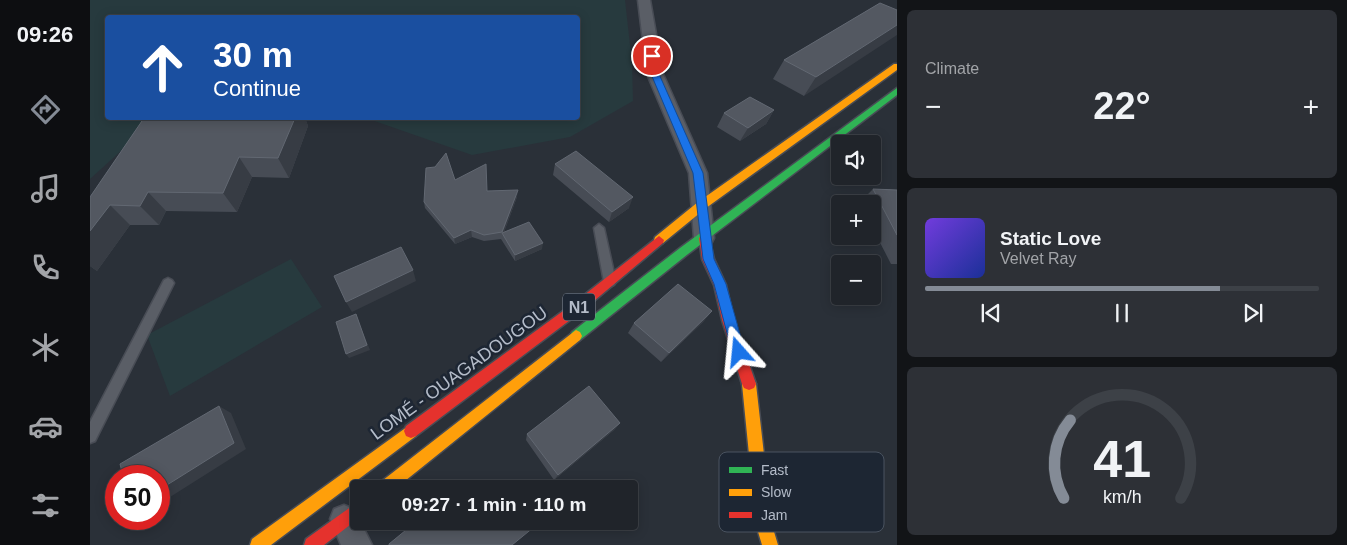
<!DOCTYPE html>
<html lang="en">
<head>
<meta charset="utf-8">
<style>
	:root { --surface:#20242a; --page:#2d3036; --text:#f1f3f6; --muted:#a2a4a8; --line:#3d4147; --accent:#848b96 }
	body { margin:0; font-family:Arial,sans-serif; background:var(--page); color:var(--text); height:100vh; display:flex; flex-direction:column; font-size:19px; white-space:nowrap }
	* { box-sizing:border-box; margin:0 }
	p { font-size:16px; color:var(--muted) }
	.icon { flex:none; width:28px; height:28px; fill:none; stroke:currentColor; stroke-width:2; stroke-linecap:round; stroke-linejoin:round }
	.map { position:relative; flex:1; overflow:hidden }
	.side { display:flex; flex-direction:column; gap:10px; padding:10px; background:#121417; width:450px }
	.side>* { flex:none }
	.hud { position:absolute; left:15px; top:15px; width:475px; height:105px; border-radius:5px; box-shadow:0 2px 12px #0003,0 0 0 1px var(--line); background:#1a4fa0; color:#fff; overflow:hidden }
	.controls { position:absolute; left:741px; top:135px; display:grid; gap:10px }
	.controls a { display:grid; place-items:center; width:50px; height:50px; border-radius:5px; background:var(--surface); box-shadow:0 2px 12px #0003,0 0 0 1px var(--line); font-size:25px }
	.speed { position:absolute; left:15px; top:465px; display:flex; gap:10px; font-size:25px; font-weight:700; text-align:center }
	.speed>* { display:grid; place-content:center; width:65px; height:65px; border-radius:50%; background:var(--surface); box-shadow:0 2px 12px #0003,0 0 0 1px var(--line); line-height:1 }
	.speed .limit { border:8px solid #d22; background:#fff; color:#111 }
	.pin { position:absolute; display:grid; place-items:center; width:42px; height:42px; color:#fff; margin:-21px; border:2px solid #fff; border-radius:50%; box-shadow:0 1px 5px #0007 }
	.me { position:absolute; width:55px; margin:-28px; rotate:342deg; stroke-linejoin:round; filter:drop-shadow(0 0 4px #0008) }
	.turn { display:flex; align-items:center; gap:18px; height:105px; padding:0 25px; font-size:22px }
	.turn .icon { width:65px; height:65px; stroke-width:2.5 }
	.turn b { display:block; font-size:35px; line-height:42px }
	.big { font-size:38px; font-weight:700; line-height:1.1 }
	.side .widget { flex:1; display:flex; flex-direction:column; justify-content:center; gap:8px; min-width:0; padding:0 18px; border-radius:8px; background:var(--page) }
	.side .dial { align-items:center; gap:0 }
	.dial svg { height:130px; overflow:visible; fill:none; stroke:var(--line); stroke-width:7; stroke-linecap:round; text-anchor:middle }
	.dial text { fill:var(--text); stroke:none }
	.song { display:flex; align-items:center; gap:15px }
	.cover { width:60px; height:60px; border-radius:8px; background:linear-gradient(135deg,hsl(260 70% 55%),hsl(230 70% 35%)) }
	.played { height:5px; border-radius:2px; background:linear-gradient(90deg,var(--accent) 75%,var(--line) 75%) }
	.keys { display:flex; justify-content:space-around; direction:ltr }
	.heat { display:flex; justify-content:space-between; align-items:center; font-size:28px; direction:ltr }
	.trip { position:absolute; left:260px; top:480px; width:288px; height:50px; border-radius:5px; background:var(--surface); box-shadow:0 2px 12px #0003,0 0 0 1px var(--line); font-weight:700; line-height:50px; text-align:center }
	main { display:flex; flex:1; min-height:0 }
	.dock { display:flex; flex-direction:column; width:90px; justify-content:space-around; align-items:center; background:#0d0e11; color:var(--muted) }
	.dock .icon { width:35px; height:35px }
	.dock .active { color:var(--accent) }
	.dock b { font-size:22px; color:var(--text) }
	.map>svg:first-child { display:block }
</style>
</head>
<body>
<main>
<nav class="dock">
<b>09:26</b>
<svg class="icon active" aria-label="directions" viewBox="0 0 24 24"><path d="M12 3l9 9-9 9-9-9zM9 14v-3h6M13 9l2 2-2 2"/></svg>
<svg class="icon" aria-label="music" viewBox="0 0 24 24"><path d="M9 18V5l10-2v13"/><circle cx="6" cy="18" r="3"/><circle cx="16" cy="16" r="3"/></svg>
<svg class="icon" aria-label="phone" viewBox="0 0 24 24"><path d="M5 4h4l2 5-3 2q2 4 5 5l2-3 5 2v4C11 20 4 13 5 4z"/></svg>
<svg class="icon" aria-label="climate" viewBox="0 0 24 24"><path d="M12 3v18M4 7l16 10M4 17L20 7"/></svg>
<svg class="icon" aria-label="car" viewBox="0 0 24 24"><path d="M5 17H2v-5l4-1 3-4h7l3 4 3 1v5h-3M9 17h6M6 11h13"/><circle cx="7" cy="17" r="2"/><circle cx="17" cy="17" r="2"/></svg>
<svg class="icon" aria-label="filters" viewBox="0 0 24 24"><path d="M4 7h16M4 17h16"/><circle cx="9" cy="7" r="2"/><circle cx="15" cy="17" r="2"/></svg>
</nav>
<div class="map">
<svg width="807" height="545" viewBox="0 0 807 545">
	<rect width="100%" height="100%" fill="#2a3038"/>
	<path fill="#273a3e" d="M0,0h535l7,63 1,38 -63,36 -98,18 -106,-37h212v-100h-470v100h119l-71,1 -66,60z
		M201,259l31,48 -152,89 -23,-61z"/>
	<g fill="none" stroke-linecap="round" stroke-linejoin="round">
		<g stroke="#484c55" stroke-width="3">
			<path id="lane" d="M509,224l5,4 12,54 -2,3 -4,2 -4,-2 -2,-3 -10,-54z
				M78,278l4,2 2,3 -79,158 -5,2v-21l74,-142z"/>
		</g>
		<g stroke="#484c55" stroke-width="3">
			<path id="street" d="M548,0h12l13,74 44,99 7,65 -3,6 -7,2 -7,-2 -3,-6 -5,-65 -42,-99z
				M254,505l10,4 18,36h-31l-11,-26 4,-10z"/>
		</g>
		<g stroke="#484c55" stroke-width="3">
			<path id="fast" d="M807,88v7l-209,159 -108,86 -4,2 -4,-2 -2,-4 2,-4 108,-84z"/>
		</g>
		<g stroke="#484c55" stroke-width="3">
			<path id="slow" d="M804,64h3v6l-191,138 -43,35h-8l-1,-3 1,-3 43,-35z
				M486,330l4,2 2,4 -2,4 -185,149h-19l2,-5z
				M659,378l5,2 2,4 16,141 6,20h-16l-6,-20 -14,-141 2,-4z
				M321,424l5,2 2,5 -2,5 -145,109h-21l2,-6z"/>
		</g>
		<g stroke="#484c55" stroke-width="3">
			<path id="jam" d="M614,234l5,4 5,21 12,26 8,35 22,64 -2,4 -5,2 -5,-2 -2,-4 -20,-64 -8,-35 -12,-26 -3,-21z
				M569,236l5,4 -1,3 -81,68 -166,125 -5,2 -5,-2 -2,-5 2,-5 168,-123z
				M269,501v17l-35,27h-20l2,-6z"/>
		</g>
		<use href="#lane" fill="#5a5e66" fill-rule="evenodd"/>
		<use href="#street" fill="#5a5e66" fill-rule="evenodd"/>
		<use href="#fast" fill="#30b455" fill-rule="evenodd"/>
		<use href="#slow" fill="#ff9f0a" fill-rule="evenodd"/>
		<use href="#jam" fill="#e5322d" fill-rule="evenodd"/>
	</g>
	<path fill="#474c55" d="M790,3l-76,93 -31,-17 11,-19z
		M684,110l-8,14 -26,17 -23,-14 7,-14z
		M54,118h161l3,8 -19,52 -37,-1 -15,35 -71,-1 -7,14h-29l-33,46 -7,-5v-69z
		M465,164l74,44 -20,14 -56,-47z
		M365,180l32,11 30,6 -13,35 38,17 -27,12 -14,-22 -17,2 -12,-4 -17,7 -30,-36 -1,-6z
		M783,189l24,1v74h-6l-19,-37v-23h-11l-1,-2z
		M622,311l-9,11 -42,40 -33,-29 6,-10z
		M530,423l-6,7 -60,50 -28,-40 1,-6z"/>
	<path fill="#373c44" d="M807,25v10l-93,61 12,-19z
		M684,110l-8,14 -26,17 8,-13z
		M205,118h10l3,8 -19,52 -11,-20z
		M149,157l13,20 -15,35 -14,-19z
		M428,190l-1,7 -14,38 -1,-1z
		M58,192l18,19 -7,14 -19,-19z
		M543,197l-4,11 -20,14 3,-10z
		M20,205l20,20 -33,46 -7,-5v-35z
		M381,230l1,7 -17,7 -1,-6z
		M453,243l-1,6 -27,12v-6z
		M323,270l3,11 -64,31 -6,-10z
		M622,311l-9,11 -42,40 8,-9z
		M266,314l2,6 12,30 -21,8 -3,-4z
		M129,406l12,7 15,36 -87,55v-14z
		M530,423l-6,7 -60,50 4,-5z"/>
	<path fill="#535861" stroke="#626872" d="M790,3l17,7v15l-81,52 -32,-17z
		M660,97l24,13 -26,18 -24,-15z
		M54,118h151l-17,40 -39,-1 -16,36 -75,-1 -8,14 -30,-1 -20,26v-34z
		M486,151l57,46 -21,15 -57,-48z
		M356,153l9,27 31,-16 1,27 31,-1 -16,42 -18,3 -13,-5 -17,8 -30,-36 2,-34 9,-1z
		M783,189l24,1v45z
		M439,222l14,21 -28,12 -13,-22z
		M311,247l12,23 -67,32 -12,-26z
		M588,284l34,27 -43,42 -35,-30z
		M266,314l11,31 -21,9 -10,-32z
		M499,386l31,37 -62,52 -31,-41z
		M129,406l15,37 -75,47v-14h-36l-3,-12z
		M327,521h113l4,6 -22,18h-123v-1z"/>
	<path fill="#1a73e8" stroke="#114b97" d="M562,53l4,3 3,18 44,99 11,86 12,25 19,68 -2,5 -4,1 -5,-1 -2,-5 -18,-68 -11,-25 -10,-86 -42,-99 -3,-18z"/>
	<g text-anchor="middle" stroke-width="5" stroke-linejoin="round" paint-order="stroke">
		<rect fill="#1d2633" stroke="#878f9c" stroke-width="1" x="473" y="293.5" width="32" height="27" rx="4"/>
		<g font-size="16" font-weight="bold" fill="#b4bcc9">
			<text x="489" y="313">N1</text>
		</g>
		<g font-size="18" fill="#b4bcc9" stroke="#1d2633">
			<text transform="translate(369 373) rotate(-36)" y="6">LOMÉ - OUAGADOUGOU</text>
		</g>
	</g>
	<rect x="629" y="452" width="165" height="80" rx="8" fill="#1d2633" stroke="#4a5360" stroke-width="1"/>
	<rect x="639" y="467" width="23" height="6" fill="#30b455"/>
	<rect x="639" y="489" width="23" height="7" fill="#ff9f0a"/>
	<rect x="639" y="512" width="23" height="6" fill="#e5322d"/>
	<g font-size="14" fill="#b4bcc9">
		<text x="671" y="475">Fast</text>
		<text x="671" y="497">Slow</text>
		<text x="671" y="520">Jam</text>
	</g>
</svg>
<div class="controls">
<a><svg class="icon" aria-label="sound" viewBox="0 0 24 24"><path d="M4 9h4l5-4v14l-5-4H4zM17 9q2 3 0 6"/></svg></a>
<a>+</a>
<a>−</a>
</div>
<div class="speed"><div class="limit">50</div></div>
<div class="pin" style="left:562px;top:56px;background:#d93025"><svg class="icon" aria-label="arrive" viewBox="0 0 24 24"><path d="M6 21V4h12l-3 4 3 4H6"/></svg></div>
<svg class="me" style="left:649px;top:352px" viewBox="-20 -20 40 40"><path d="M0-17L14 15 0 8-14 15z" fill="#1a73e8" stroke="#fff" stroke-width="4"/></svg>
<div class="trip">09:27 · 1 min · 110 m</div>
<div class="hud">
<div class="turn"><svg class="icon" aria-label="ahead" viewBox="0 0 24 24"><path d="M12 20V5M6 11l6-6 6 6"/></svg><div><b>30 m</b>Continue</div></div>
</div>
</div>
<section class="side">
<div class="widget"><p>Climate</p>
<div class="heat"><a>−</a><b class="big">22°</b><a>+</a></div>
</div>
<div class="widget">
<div class="song"><i class="cover"></i><div><b>Static Love</b><p>Velvet Ray</p></div></div>
<div class="played"></div>
<div class="keys"><svg class="icon" aria-label="previous" viewBox="0 0 24 24"><path d="M18 5L8 12l10 7zM5 5v14"/></svg><svg class="icon" aria-label="pause" viewBox="0 0 24 24"><path d="M8 5v14M16 5v14"/></svg><svg class="icon" aria-label="next" viewBox="0 0 24 24"><path d="M6 5l10 7-10 7zM19 5v14"/></svg></div>
</div>
<div class="widget dial"><svg viewBox="0 0 100 80">
<path d="M14 69A42 42 0 1 1 86 69"/>
<path d="M14 69A42 42 0 0 1 18 21" stroke="#848b96"/>
<text x="50" y="56" font-size="32" font-weight="700">41</text>
<text x="50" y="72" font-size="11">km/h</text>
</svg></div>
</section>
</main>
</body>
</html>
